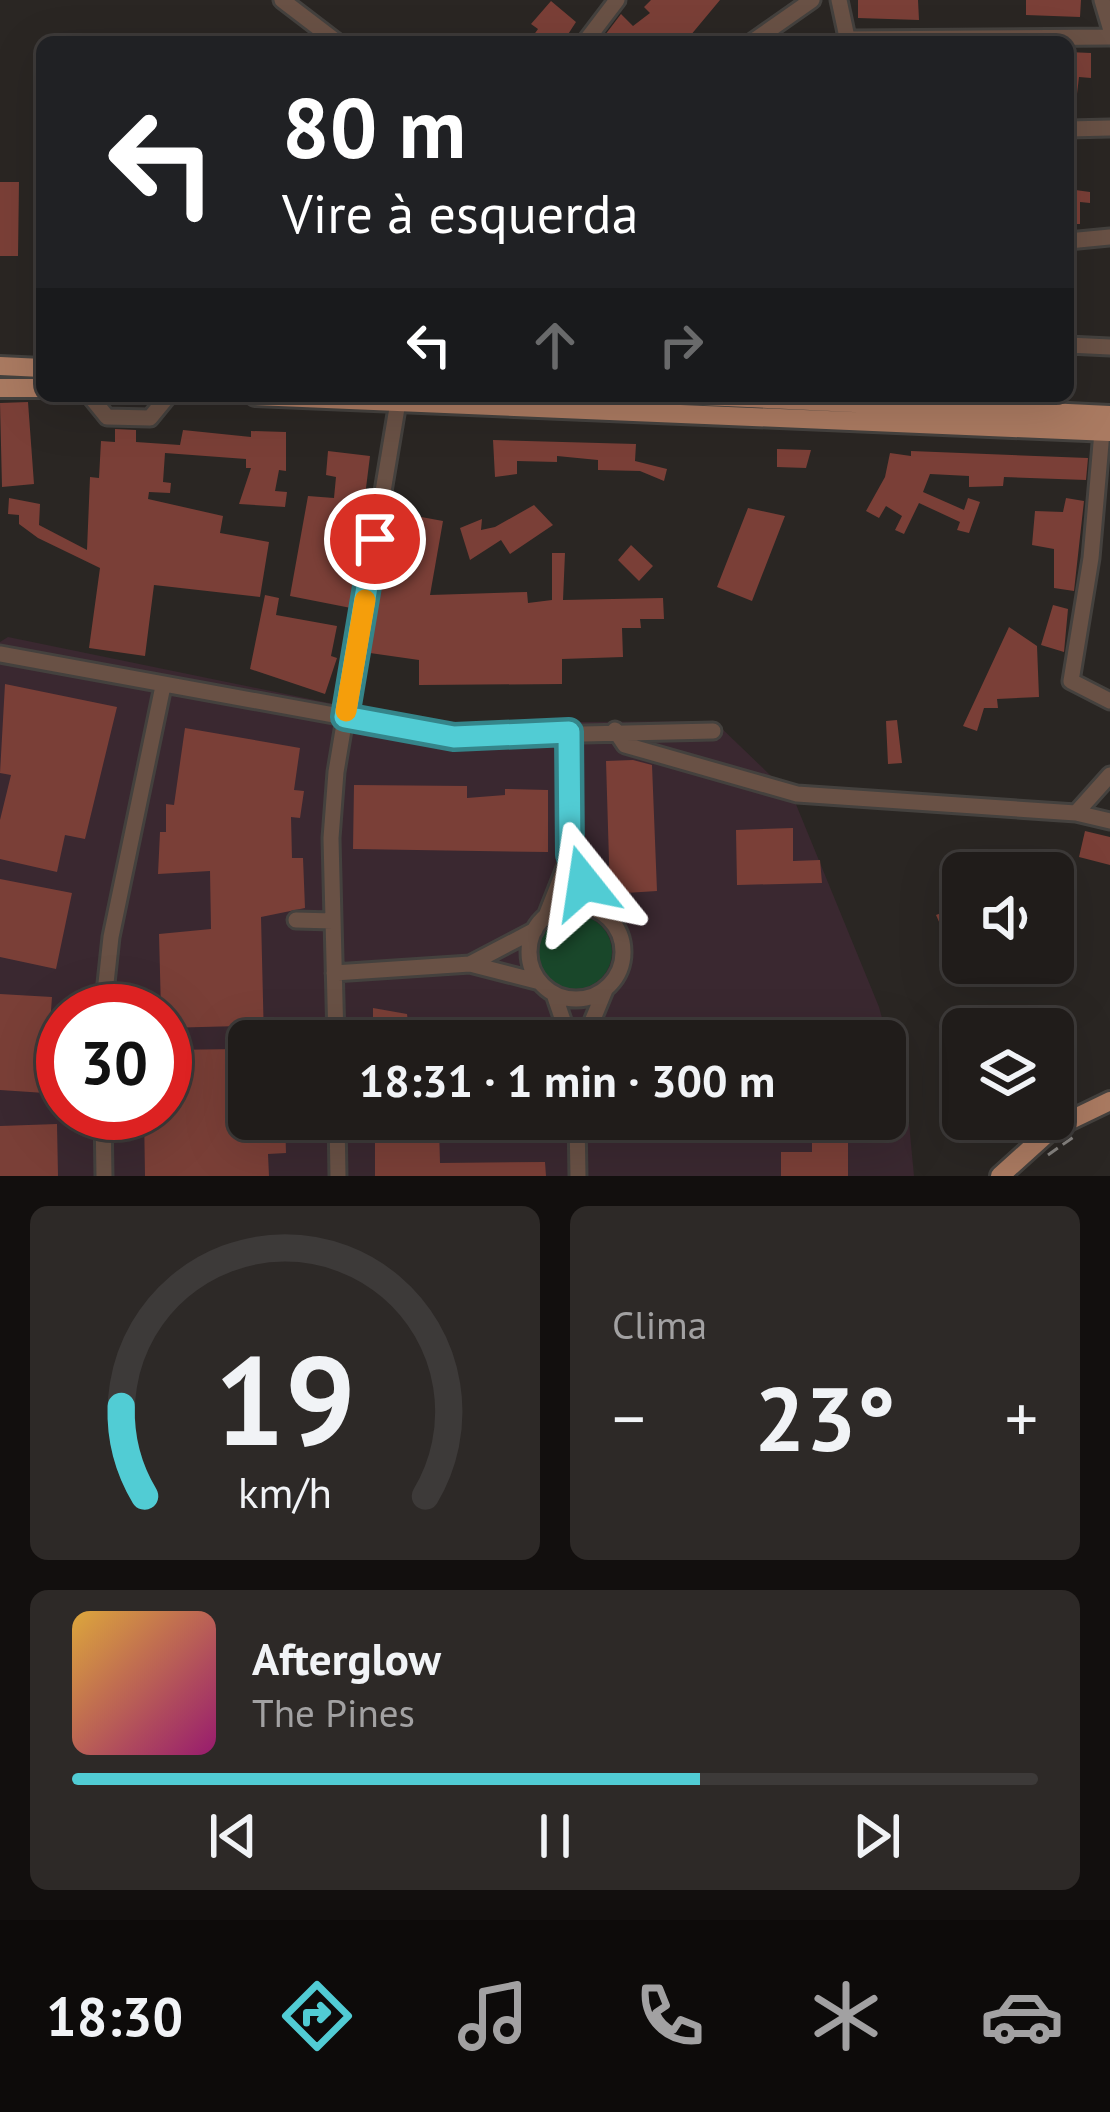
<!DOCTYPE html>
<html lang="pt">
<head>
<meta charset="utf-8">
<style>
	:root { --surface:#201c1a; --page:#2d2927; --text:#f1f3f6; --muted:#a2a1a2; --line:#3d3a39; --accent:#51ccd4 }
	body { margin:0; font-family:"PT Sans",sans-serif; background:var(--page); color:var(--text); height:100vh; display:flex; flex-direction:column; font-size:45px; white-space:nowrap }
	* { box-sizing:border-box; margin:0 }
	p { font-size:39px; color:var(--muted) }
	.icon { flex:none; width:66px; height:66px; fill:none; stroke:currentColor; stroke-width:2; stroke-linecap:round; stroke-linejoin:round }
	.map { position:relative; height:1176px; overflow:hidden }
	.panel { display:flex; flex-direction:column; gap:30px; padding:30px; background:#120f0e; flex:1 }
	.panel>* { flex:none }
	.banner { position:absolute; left:36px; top:36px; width:1038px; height:366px; border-radius:18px; box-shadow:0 12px 48px #0002,0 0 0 3px var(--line); background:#202124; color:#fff; overflow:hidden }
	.controls { position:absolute; left:942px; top:852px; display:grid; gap:24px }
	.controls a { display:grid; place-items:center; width:132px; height:132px; border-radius:18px; background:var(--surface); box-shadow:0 12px 48px #0002,0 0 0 3px var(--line); font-size:60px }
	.speed { position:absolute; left:36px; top:984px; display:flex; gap:24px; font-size:60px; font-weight:700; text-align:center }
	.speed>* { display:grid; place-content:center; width:156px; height:156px; border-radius:50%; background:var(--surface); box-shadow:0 12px 48px #0002,0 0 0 3px var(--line); line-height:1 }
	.speed .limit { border:18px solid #d22; background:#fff; color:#111 }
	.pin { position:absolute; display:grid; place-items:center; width:102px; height:102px; color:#fff; margin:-51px; border:6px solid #fff; border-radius:50%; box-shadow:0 3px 12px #0007 }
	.me { position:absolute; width:132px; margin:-66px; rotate:345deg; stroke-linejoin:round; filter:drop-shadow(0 0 9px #0008) }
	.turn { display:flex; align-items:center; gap:42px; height:252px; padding:0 48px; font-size:54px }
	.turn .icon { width:156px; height:156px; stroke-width:2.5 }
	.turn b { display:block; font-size:84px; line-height:102px }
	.lanes { display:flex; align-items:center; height:114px; padding:0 48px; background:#0003; justify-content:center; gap:60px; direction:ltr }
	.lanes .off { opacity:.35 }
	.big { font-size:90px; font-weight:700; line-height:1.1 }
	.panel .widget { flex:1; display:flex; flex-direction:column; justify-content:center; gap:18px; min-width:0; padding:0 42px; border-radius:18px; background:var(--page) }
	.panel .dial { align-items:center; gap:0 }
	.dial svg { height:312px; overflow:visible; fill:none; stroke:var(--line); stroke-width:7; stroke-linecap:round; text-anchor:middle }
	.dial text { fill:var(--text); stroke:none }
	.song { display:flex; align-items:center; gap:36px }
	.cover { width:144px; height:144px; border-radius:18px; background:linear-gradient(135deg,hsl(40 70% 55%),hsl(320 70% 35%)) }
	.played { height:12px; border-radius:6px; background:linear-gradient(90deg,var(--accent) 65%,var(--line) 65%) }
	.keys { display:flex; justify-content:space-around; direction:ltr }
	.heat { display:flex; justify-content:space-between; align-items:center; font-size:66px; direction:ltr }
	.panel .tiles { flex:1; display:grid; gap:30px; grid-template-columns:1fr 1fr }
	.widget:last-child { grid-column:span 2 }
	.trip { position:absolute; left:228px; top:1020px; width:678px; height:120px; border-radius:18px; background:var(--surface); box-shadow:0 12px 48px #0002,0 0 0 3px var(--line); font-weight:700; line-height:120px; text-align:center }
	.tabs { display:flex; height:192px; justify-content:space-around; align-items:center; background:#0d0b0a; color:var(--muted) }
	.tabs .icon { width:84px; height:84px }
	.tabs .current { color:var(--accent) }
	.tabs b { font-size:54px; color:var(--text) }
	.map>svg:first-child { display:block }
</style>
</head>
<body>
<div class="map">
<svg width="1110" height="1176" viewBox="0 0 1110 1176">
	<rect width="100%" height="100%" fill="#2a2623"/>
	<path fill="#3a2830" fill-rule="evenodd" d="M8,637l394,81 48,5 264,-2 79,76 86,210 29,105 6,64h-914v-534zM63,1011h102v102h-102zM249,1041h636v78h-636z"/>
	<path fill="#19472a" d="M538 952a37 37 0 1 1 74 0a37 37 0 1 1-74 0Z"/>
	<path fill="#7a3f37" d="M651,0h69l-35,42h-74l-6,-7 16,-21 12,12 17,-13 -6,-6z
		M858,0h60l1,20 -61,-2z
		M1026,0h55l-1,17 -54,-2z
		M551,1l25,21 -13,20h-23l-7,-6 5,-7 -7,-5z
		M1068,52l23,1v25l-12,-1 -4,34h-7z
		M0,182h19l-1,74h-18z
		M1068,189l22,3v11l-10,-1v22h-12z
		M28,402l6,82 -32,3 -2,-84z
		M115,429l21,1v12l44,3 3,-15 68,7v-6l35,1v39l-7,-1 -4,21 12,1 -2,15 -46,-3 12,-36h-5v-9l-81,-6 -2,29 8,1 -1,10 -21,-1 -1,7 75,17 -3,17 49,9 -9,55 -106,-12 -9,71 -56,-8 11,-80 -62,-30 -19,-14v-9l-11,-1 1,-16 31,6 -1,21 48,25 3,-73 9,1 2,-37 14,1z
		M493,440l143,4 -1,17 32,8 -3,12 -24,-10 -42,-1v-10l-41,-4v6l-40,-1v13l-22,3z
		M777,449l34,1 -5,18 -29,-1z
		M328,451l42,5 -19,152 -61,-12 18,-100 26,2 2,-21 -10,-2z
		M911,451l177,7 -2,22 -82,-3 -1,9 -34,1v-11l-39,-2 -7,18 41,18 4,-12 12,4 -11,31 -12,-3 3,-8 -41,-19 -15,31 -9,-4 7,-14 -16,-10 -7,12 -13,-7 19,-34 5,-24 21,3z
		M1066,498l18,3 -10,90 -20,-3v-39l-22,-4 3,-34 28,1z
		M534,505l19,20 -43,29 -9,-14 -31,20 -10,-32 22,-9 -1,11 14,-3z
		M748,508l37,8 -33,85 -35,-14z
		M394,512l49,9 -13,74 97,-3 1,11 24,-3v-47h13l-2,47 100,-2 1,21h-24l1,9h-19l1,29 -61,2v25l-143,1v-25l-49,-7z
		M631,545l22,21 -14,15 -21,-21z
		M265,595l14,3 -3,17 61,11 -6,30 6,2 -12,36 -75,-25z
		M1053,605l15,4 -4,43 -23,-7z
		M1009,627l28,19 2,51 -42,2 1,9h-14l-7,23 -14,-5z
		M5,684l112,23 -32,132 -20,-4 -8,37 -57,-13v-39l11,-45 -11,-2z
		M897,720l5,43 -14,1 -2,-43z
		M185,728l115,20 -6,42 10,1 -4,27 -9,-1 1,41h11l2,50 -44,9 3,124h-15v78h36l1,34 -18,1 1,22h-124l-1,-63h21v-63l75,-1 -1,-23 -74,2 -4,-17 -2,-77 52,-5 -1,-58 -52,3 2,-42h6v-28l8,1z
		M633,760l19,5 5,126 -47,3 -4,-133z
		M354,785l113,1v12l38,-3v-6l43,1v62l-195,-3z
		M793,828v33l27,-1 2,23 -85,2 -1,-55z
		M1085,831l25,6v28l-31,-8z
		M0,879l72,14 -16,76 -56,-12z
		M957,907l6,47 -8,4 -19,-43z
		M0,994l52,3 -7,96 -45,-3z
		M373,1008l34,6 1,8h29v19h-64z
		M57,1124l1,52h-58v-50z
		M439,1127l1,36 105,-1 1,14h-171v-47z
		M848,1141v35h-67v-24h31v-10z"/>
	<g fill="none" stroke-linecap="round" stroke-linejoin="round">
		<g stroke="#44413e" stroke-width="21">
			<path id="minor" d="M282,0l55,42
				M839,0l9,42
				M1102,0l8,27
				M848,39l262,-2
				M585,42l32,-42
				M752,42l60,-42
				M1068,129l42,-1
				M1068,241l42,-4
				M1068,345l42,2
				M90,396l17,21 43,1 18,-22
				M1102,432l-11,126 -20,123 39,20
				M0,654l454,83 259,-6
				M615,730l10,15 172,49 279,19 34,8
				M1076,813l34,-38
				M570,855l29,56
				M529 952a47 47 0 1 1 94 0a47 47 0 1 1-94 0Z
				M546,916l24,-61 -1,-123
				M296,920l37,1
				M470,964l65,-34
				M334,973l136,-9 70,18
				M554,994l16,47
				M103,1011l8,-74 52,-251
				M305,1033l30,-1
				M336,1041l-5,-203 5,-66 63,-376
				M584,1041l21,-51
				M103,1113l1,63
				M337,1119l1,57
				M577,1119l1,57"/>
		</g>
		<g stroke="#44413e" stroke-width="24">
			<path id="major" d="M0,366l42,2
				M0,388h42
				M255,396l855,36
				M703,396l407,19
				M1000,1176l52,-47 58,-28"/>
		</g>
		<path stroke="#85827f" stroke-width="3" stroke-dasharray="12 6" stroke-linecap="butt" d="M1048,1155l27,-19"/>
		<use href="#minor" stroke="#695145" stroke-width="15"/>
		<use href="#major" stroke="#aa7a61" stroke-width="18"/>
	</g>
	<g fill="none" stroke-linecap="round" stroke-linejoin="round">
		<g stroke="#35858a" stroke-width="30">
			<path id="route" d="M375,539l-30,178 109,20 115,-5 1,123 14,28"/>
		</g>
		<use href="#route" stroke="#51ccd4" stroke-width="21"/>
		<path stroke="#f59e0b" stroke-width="21" d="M346,711l19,-111"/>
	</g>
</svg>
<div class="controls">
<a><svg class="icon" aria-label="sound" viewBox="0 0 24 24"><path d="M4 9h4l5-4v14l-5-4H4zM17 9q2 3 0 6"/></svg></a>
<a><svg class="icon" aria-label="layers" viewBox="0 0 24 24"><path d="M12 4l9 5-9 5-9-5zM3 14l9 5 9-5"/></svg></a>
</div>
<div class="speed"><div class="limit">30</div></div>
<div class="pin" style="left:375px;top:539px;background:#d93025"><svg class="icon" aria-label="arrive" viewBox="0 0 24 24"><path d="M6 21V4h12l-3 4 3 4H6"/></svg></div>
<svg class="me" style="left:584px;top:883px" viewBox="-20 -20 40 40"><path d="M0-17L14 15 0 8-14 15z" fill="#51ccd4" stroke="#fff" stroke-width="4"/></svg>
<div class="trip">18:31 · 1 min · 300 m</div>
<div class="banner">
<div class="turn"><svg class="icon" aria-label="left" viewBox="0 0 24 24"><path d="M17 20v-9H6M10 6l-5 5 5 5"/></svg><div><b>80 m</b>Vire à esquerda</div></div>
<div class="lanes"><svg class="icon" aria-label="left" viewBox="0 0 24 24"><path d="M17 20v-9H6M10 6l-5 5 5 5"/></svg><svg class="icon off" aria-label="ahead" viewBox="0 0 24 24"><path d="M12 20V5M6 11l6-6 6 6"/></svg><svg class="icon off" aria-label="right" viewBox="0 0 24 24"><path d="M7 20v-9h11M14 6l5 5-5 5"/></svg></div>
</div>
</div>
<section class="panel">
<div class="tiles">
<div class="widget dial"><svg viewBox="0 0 100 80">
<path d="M14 69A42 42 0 1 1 86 69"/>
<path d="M14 69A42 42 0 0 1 8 46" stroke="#51ccd4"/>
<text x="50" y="56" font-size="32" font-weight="700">19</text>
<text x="50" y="72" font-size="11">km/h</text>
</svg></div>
<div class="widget"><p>Clima</p>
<div class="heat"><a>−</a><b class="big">23°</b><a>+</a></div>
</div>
<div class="widget">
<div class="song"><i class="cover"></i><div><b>Afterglow</b><p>The Pines</p></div></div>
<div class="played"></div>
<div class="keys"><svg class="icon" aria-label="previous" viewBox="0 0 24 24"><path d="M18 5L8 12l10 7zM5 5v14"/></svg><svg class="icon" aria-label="pause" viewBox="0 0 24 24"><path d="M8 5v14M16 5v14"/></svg><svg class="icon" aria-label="next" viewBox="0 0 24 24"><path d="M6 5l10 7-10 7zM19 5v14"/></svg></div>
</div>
</div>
</section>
<nav class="tabs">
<b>18:30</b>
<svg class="icon current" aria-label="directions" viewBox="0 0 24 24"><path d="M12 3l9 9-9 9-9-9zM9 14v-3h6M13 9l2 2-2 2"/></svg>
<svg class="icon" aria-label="music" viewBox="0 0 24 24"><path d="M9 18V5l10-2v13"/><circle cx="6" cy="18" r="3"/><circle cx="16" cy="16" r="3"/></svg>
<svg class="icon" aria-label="phone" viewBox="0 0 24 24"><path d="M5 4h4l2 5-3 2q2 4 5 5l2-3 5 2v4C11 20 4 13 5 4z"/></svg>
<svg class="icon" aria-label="climate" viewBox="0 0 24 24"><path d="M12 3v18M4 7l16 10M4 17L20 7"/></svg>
<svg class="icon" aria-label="car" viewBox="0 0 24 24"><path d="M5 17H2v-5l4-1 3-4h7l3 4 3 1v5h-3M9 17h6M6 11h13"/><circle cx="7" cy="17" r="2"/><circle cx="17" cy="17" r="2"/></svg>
</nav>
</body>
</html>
